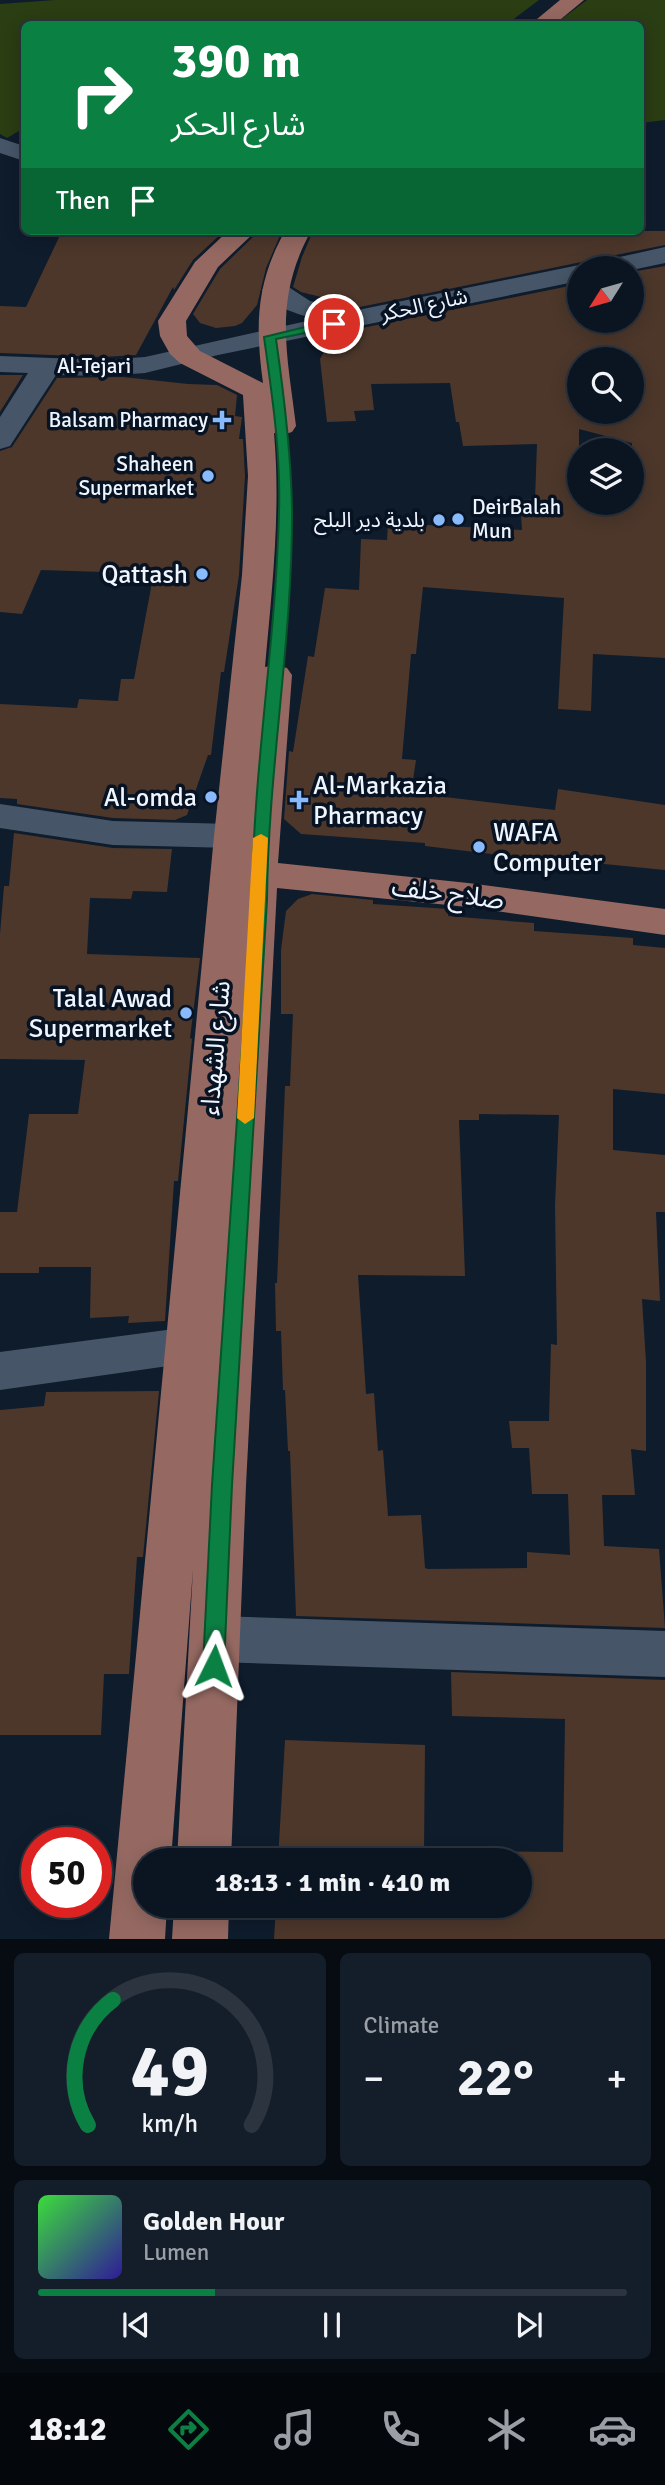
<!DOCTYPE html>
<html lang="en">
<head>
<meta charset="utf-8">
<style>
	:root { --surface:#0b1521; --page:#141e2a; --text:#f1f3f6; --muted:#9a9fa5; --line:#2b343f; --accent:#0b8043 }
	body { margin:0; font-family:Signika,"Noto Sans Arabic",sans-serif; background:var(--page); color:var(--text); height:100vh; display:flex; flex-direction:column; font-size:26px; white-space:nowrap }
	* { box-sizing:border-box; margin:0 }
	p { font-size:23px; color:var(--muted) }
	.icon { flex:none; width:38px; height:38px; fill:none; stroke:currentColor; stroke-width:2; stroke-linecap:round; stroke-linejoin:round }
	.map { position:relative; height:1939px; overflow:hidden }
	.sheet { display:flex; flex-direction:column; gap:14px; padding:14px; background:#060c12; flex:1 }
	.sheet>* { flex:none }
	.banner { position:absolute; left:21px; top:21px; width:623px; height:214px; border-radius:10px; box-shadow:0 4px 18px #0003,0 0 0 2px var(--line); background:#0b8043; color:#fff; overflow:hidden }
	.needle { width:46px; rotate:233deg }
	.tools { position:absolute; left:567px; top:256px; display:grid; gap:14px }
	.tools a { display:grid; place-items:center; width:77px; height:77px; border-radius:50%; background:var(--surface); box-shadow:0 4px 18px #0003,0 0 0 2px var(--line); font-size:35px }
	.speed { position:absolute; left:21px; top:1827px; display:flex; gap:14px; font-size:35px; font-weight:700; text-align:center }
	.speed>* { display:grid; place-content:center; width:91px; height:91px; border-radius:50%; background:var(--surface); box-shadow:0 4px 18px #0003,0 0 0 2px var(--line); line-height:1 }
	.speed .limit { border:10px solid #d22; background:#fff; color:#111 }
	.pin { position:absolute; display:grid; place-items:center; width:60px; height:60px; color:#fff; margin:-30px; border:4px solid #fff; border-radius:50%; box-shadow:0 2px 7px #0007 }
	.me { position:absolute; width:77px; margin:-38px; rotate:3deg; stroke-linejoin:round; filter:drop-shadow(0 0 5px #0008) }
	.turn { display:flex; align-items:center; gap:24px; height:147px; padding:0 35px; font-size:32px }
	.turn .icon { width:91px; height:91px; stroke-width:2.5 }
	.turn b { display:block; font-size:49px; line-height:60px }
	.then { display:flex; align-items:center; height:66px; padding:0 35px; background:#0003; gap:14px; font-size:26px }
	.big { font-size:52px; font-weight:700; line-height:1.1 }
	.sheet .card { flex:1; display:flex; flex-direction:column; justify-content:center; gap:10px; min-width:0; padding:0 24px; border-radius:10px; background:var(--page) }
	.sheet .dial { align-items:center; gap:0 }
	.dial svg { height:182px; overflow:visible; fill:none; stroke:var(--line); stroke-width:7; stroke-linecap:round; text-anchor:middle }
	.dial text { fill:var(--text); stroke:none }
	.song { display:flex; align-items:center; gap:21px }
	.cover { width:84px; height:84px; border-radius:10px; background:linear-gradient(135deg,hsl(120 70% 55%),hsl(250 70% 35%)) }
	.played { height:7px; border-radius:4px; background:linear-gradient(90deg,var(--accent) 30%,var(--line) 30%) }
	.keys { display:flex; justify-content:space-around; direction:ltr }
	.heat { display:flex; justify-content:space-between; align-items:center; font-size:38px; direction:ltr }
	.sheet .tiles { flex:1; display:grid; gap:14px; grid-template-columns:1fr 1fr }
	.card:last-child { grid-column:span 2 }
	.trip { position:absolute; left:133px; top:1848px; width:399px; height:70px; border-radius:35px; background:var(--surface); box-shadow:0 4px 18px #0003,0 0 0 2px var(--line); font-weight:700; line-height:70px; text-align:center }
	.dock { display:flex; height:112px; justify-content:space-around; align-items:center; background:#04080d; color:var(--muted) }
	.dock .icon { width:49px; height:49px }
	.dock .active { color:var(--accent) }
	.dock b { font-size:32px; color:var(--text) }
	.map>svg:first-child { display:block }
</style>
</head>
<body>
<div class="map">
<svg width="665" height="1939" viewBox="0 0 665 1939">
	<rect width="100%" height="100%" fill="#0f1c2c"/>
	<path fill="#2b3d13" d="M55,0h484l-32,24h-483v104l-17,10 -7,-4v-130z
		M587,0h78v120l-24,3 -1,-99h-85z"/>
	<path fill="#4d372b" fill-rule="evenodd" d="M62,231h162l-31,29 -19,30 -1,-3 -37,68 -33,2 -103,-4v-47l26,1z
		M259,231h23l-16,37 -9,37 -15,18 -7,3 -19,2 -16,-5 -7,-9 27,-45z
		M313,231h352v14l-305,62 -59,-15 -8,-5 9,-30z
		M665,266v392l-72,-4 -2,57 -33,-2 6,-111 -141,-11 -7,67h-5l-9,105 14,1 -5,33 144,17 3,-21 107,16v65l-132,-13v2l-108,-13v-3l-124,-9 -17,-15 5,-68 4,1 15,-96 6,1 11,-69 34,2 2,-51 26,1 1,-17 134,7 -2,-30 15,-1 2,-55 -74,2 -4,-24h-3l-6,-39 -79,1 3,26 -20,1 2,10 -29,1 -7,-63 4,-7 38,-24 217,-44v36h53v-48zM579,359h53v52h-53zM579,429l53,14v59h-53z
		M0,375h23l-23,37z
		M123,377l65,7 29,1 20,10 -2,21 7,1 -3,22h4l2,37 -6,99 -15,97h-3l-10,83h-3l-21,60 -12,5 -62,-2 -96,-14v-5l-17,-1v-94l77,4 2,-9 39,2 3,-22h13l19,-102h-20l1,-4 -93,-3 -19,44 -22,-2v-161l12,-4 45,-69z
		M14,833l99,15 59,1 -5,43 -34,-1 -2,8 -41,-1 -3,56 113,4 -10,80 2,1 -14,142h-4l-9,140 -37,2 1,-7 -39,2 1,-51h-52v6h-39v-61h17l12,-98h49l7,-54 -85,-1v-125l4,-48h5z
		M312,894l61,6v4l76,5 -1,7 86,7v8l99,7v7l32,3v146l-52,-5v61l52,5v57h-9l4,89 -18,-2 4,63v89l-15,-2 4,46h-33l2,51 55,3 6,79 -369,-12 -6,-165h-2l-3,-61h-2l-2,-59h-5l-1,-48h2l8,-197h5l3,-72h-12v-64l5,-39 12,-12zM479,1114l80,1 -4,90 2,140 -6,-1 -2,77h-40l3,27h17l3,46h36l2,61 -43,-3v16l-99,1 -3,-1 -4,-53 -33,1 -5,-66 -5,1 -4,-58 -8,1 -8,-119 107,1 -6,-156h20z
		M159,1391l-16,166h-6l-8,117h-25l-3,61h-101v-325l44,-4 2,-14z
		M451,1672l214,8v259h-391l2,-33h244v-46h-242l7,-120 140,5 -1,106 139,1 2,-133 -113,-3z"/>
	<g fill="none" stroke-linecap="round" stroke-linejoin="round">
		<path fill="#465568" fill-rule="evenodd" d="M0,138l24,8v15l-24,-8z
			M665,247v16l-33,7v-2h-39l4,-6z
			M579,265l9,3h-9v13l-361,74 -73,18 -42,3 -47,-1 -46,71 -10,3v-32l28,-44 -28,-1v-16l103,4 42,-3 171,-38c-19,-5 -42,-11 -54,-29l4,-6 9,-2 9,2 26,17 43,10z
			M0,804l113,17 119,3 13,4 5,8 -5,8 -13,4 -119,-3 -113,-17z
			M189,1327l16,5 7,13 -7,13 -16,5 -189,27v-38z
			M215,1616l450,15v46l-450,-15 -18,-7 -7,-16 7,-16z"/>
		<path fill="#956962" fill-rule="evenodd" d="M560,0h24l-29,24h-24z
			M228,231h28l-38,36 -32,54 1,15 13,15 63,32c-8,-58 -7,-100 22,-152h26c-38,69 -24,121 -15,195l-4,6 -10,3 -8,-2c7,78 -2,156 -9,234l10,-2 12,3 5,7 -14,188 190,20 197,26v26l-197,-28 -191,-19 -31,597 -15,375h-54l16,-291 -22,291h-26v46h22l-2,33h-56l105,-1103 28,-261 6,-99 -5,-81 -63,-32 -10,-9 -10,-18 -2,-15 37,-59z
			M174,1906h55l-1,33h-56z"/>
	</g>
	<path fill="#0b8043" stroke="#07532c" stroke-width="2" d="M334,320l6,4 -2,2 -62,13c8,56 15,112 16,169 1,131 -24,261 -25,392l-35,585 -8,181 -3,7 -7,3 -8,-3 -3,-7 9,-181 40,-585c1,-130 24,-259 27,-388 2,-59 -7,-117 -15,-175z"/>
	<path fill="#f59e0b" d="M261,834l7,4 -14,280 -9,6 -8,-6 16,-280z"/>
	<g fill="#89bafc" stroke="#071222" stroke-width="2.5">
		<path d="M218.5 409.5h7v7h7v7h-7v7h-7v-7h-7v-7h7z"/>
		<circle cx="208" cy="476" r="7"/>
		<circle cx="458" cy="519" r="7"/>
		<circle cx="439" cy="520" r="7"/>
		<circle cx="202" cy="574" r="7"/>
		<circle cx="211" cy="797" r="7"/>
		<path d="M295.5 789.5h7v7h7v7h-7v7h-7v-7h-7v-7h7z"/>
		<circle cx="479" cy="847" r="7"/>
		<circle cx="186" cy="1013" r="7"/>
	</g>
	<g text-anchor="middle" stroke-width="7" stroke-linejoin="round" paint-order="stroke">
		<g font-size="21" fill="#eef5fe" stroke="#071222">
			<text transform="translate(424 305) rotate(-12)" y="7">شارع الحكر</text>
			<text x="94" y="373">Al-Tejari</text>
		</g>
		<g font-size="21" fill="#eef5fe" stroke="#071222" text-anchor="end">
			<text x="208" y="427">Balsam Pharmacy</text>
			<text x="194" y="471">Shaheen<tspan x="194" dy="24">Supermarket</tspan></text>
			<text x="472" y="514" text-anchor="start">DeirBalah<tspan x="472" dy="24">Mun</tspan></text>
			<text x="425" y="527">بلدية دير البلح</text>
		</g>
		<g font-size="26" fill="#eef5fe" stroke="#071222" text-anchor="end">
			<text x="188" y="583">Qattash</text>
			<text x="313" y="794" text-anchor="start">Al-Markazia<tspan x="313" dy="30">Pharmacy</tspan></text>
			<text x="197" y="806">Al-omda</text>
			<text x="493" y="841" text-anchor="start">WAFA<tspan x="493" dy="30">Computer</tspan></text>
			<text x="172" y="1007">Talal Awad<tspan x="172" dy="30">Supermarket</tspan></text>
		</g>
		<g font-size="26" fill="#eef5fe" stroke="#071222">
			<text transform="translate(448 893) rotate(7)" y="9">صلاح خلف</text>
			<text transform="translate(215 1048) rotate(-85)" y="9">شارع الشهداء</text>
		</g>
	</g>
</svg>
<div class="tools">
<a><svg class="needle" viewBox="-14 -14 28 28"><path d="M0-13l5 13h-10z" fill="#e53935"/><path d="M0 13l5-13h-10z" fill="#9a9fa5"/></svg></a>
<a><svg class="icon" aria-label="search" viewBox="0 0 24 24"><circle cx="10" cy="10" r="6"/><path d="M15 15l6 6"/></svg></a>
<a><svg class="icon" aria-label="layers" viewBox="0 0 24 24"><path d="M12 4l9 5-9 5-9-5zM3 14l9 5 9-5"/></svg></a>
</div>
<div class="speed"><div class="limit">50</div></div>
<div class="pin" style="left:334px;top:324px;background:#d93025"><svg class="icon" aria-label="arrive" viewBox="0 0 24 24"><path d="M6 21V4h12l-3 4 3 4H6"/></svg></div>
<svg class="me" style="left:214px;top:1666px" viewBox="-20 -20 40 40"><path d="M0-17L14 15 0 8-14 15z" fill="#0b8043" stroke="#fff" stroke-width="4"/></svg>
<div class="trip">18:13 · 1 min · 410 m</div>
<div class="banner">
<div class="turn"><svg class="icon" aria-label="right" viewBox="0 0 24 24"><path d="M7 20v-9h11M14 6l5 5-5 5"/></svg><div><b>390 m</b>شارع الحكر</div></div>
<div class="then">Then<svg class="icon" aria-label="arrive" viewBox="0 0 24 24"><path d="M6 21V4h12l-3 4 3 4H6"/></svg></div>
</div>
</div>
<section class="sheet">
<div class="tiles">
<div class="card dial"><svg viewBox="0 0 100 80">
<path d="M14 69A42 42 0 1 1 86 69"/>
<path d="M14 69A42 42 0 0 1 25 14" stroke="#0b8043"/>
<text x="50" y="56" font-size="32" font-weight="700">49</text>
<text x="50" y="72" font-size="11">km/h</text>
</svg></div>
<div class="card"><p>Climate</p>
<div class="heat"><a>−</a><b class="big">22°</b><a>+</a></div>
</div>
<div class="card">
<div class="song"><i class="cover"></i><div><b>Golden Hour</b><p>Lumen</p></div></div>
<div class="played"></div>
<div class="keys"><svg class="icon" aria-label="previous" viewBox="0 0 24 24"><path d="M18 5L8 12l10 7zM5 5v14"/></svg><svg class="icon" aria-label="pause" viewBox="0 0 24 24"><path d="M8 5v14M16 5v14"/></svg><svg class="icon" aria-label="next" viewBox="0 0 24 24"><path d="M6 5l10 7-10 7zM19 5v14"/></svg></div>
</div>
</div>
</section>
<nav class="dock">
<b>18:12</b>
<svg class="icon active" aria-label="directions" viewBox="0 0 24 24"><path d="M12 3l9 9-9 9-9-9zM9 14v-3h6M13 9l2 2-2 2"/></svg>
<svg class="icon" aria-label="music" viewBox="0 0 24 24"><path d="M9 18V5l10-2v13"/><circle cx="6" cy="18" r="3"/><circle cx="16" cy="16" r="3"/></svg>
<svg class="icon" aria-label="phone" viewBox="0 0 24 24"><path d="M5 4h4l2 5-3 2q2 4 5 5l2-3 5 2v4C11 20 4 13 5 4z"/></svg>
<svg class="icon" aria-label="climate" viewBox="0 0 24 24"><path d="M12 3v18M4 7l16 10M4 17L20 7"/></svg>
<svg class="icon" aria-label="car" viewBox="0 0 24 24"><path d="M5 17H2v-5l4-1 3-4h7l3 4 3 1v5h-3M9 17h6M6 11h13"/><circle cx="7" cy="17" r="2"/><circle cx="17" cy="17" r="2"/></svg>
</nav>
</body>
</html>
